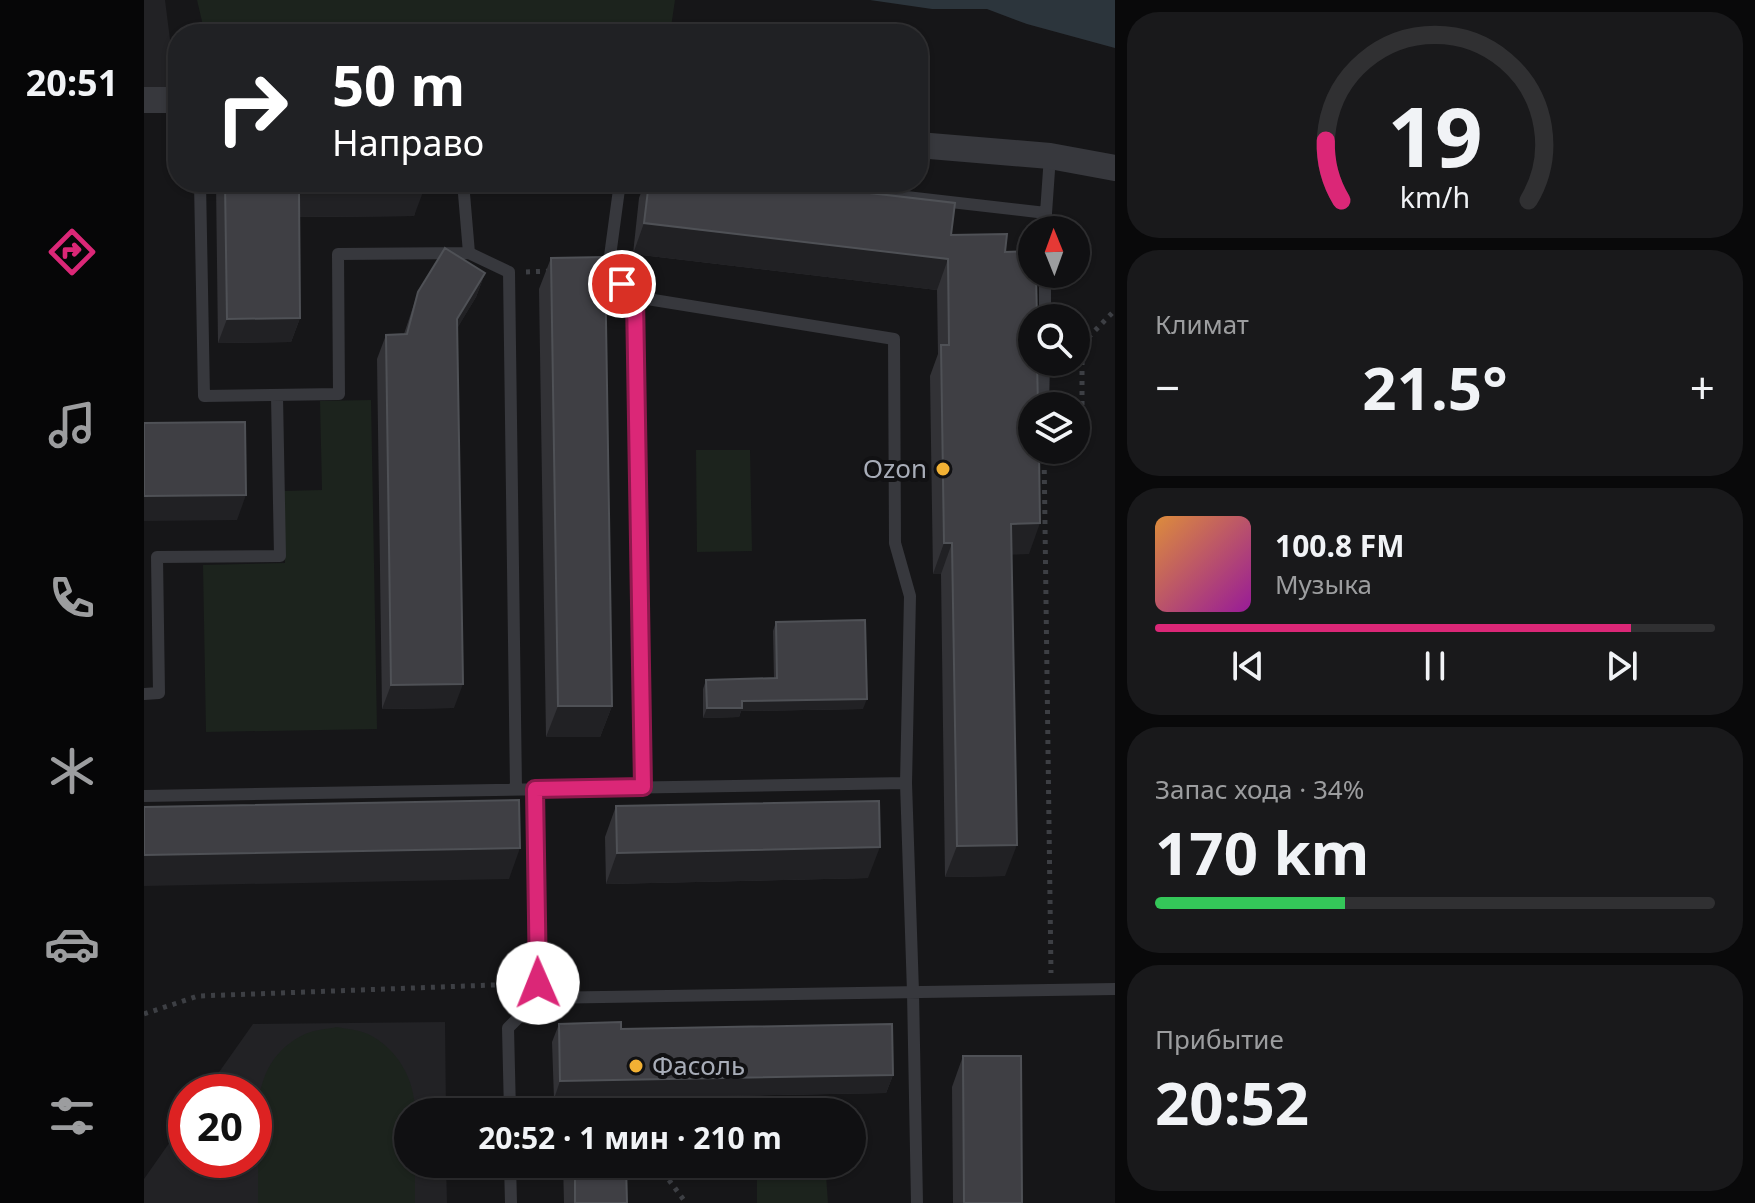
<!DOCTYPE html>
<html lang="ru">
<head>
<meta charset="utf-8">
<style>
	:root { --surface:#101012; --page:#19191b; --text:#f1f3f6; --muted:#9c9d9f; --line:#303032; --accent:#db2777 }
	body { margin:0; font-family:"Noto Sans",sans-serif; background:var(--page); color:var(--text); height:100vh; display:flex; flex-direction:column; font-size:30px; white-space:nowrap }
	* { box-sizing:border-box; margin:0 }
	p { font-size:26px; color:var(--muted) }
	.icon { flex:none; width:44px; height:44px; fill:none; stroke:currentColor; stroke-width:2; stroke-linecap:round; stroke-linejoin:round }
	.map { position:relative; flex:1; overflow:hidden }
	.side { display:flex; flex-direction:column; gap:12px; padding:12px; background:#09090a; width:640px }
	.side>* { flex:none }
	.guide { position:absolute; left:24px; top:24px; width:760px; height:168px; border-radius:32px; box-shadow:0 2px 6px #0004,0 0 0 2px var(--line); background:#202124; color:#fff; overflow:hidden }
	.needle { width:52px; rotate:359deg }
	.buttons { position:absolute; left:874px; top:216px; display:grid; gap:16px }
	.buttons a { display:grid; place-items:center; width:72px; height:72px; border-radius:50%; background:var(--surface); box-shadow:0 2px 6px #0004,0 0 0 2px var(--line); font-size:40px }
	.speed { position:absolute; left:24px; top:1074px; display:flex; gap:16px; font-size:40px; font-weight:700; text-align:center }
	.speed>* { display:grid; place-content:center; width:104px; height:104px; border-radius:50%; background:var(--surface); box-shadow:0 2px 6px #0004,0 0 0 2px var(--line); line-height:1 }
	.speed .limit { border:12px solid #d22; background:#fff; color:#111 }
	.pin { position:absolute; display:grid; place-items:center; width:68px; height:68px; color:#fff; margin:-34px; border:4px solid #fff; border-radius:50%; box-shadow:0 2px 8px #0007 }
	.me { position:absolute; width:88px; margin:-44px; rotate:359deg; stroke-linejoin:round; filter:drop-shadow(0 0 6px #0008) }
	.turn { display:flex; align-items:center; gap:28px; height:168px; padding:0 32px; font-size:36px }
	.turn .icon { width:104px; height:104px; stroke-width:2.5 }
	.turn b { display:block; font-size:56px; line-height:68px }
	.big { font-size:60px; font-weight:700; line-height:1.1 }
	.side .widget { flex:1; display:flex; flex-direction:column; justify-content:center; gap:12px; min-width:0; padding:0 28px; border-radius:32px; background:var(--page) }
	.side .dial { align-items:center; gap:0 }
	.dial svg { height:208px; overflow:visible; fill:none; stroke:var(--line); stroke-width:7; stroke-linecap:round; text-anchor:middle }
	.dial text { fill:var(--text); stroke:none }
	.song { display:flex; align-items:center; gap:24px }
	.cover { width:96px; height:96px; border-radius:12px; background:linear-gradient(135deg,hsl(30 70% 55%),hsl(300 70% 35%)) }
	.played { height:8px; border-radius:4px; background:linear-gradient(90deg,var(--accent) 85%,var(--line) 85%) }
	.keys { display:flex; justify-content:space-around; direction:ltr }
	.heat { display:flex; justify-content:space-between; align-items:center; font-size:44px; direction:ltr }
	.charge { height:12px; border-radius:6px; background:linear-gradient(90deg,#34c759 34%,var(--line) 0) }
	.trip { position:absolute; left:250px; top:1098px; width:472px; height:80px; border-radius:40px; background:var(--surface); box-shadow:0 2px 6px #0004,0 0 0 2px var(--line); font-weight:700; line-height:80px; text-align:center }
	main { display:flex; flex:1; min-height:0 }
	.tabs { display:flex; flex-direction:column; width:144px; justify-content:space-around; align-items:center; background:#060607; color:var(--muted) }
	.tabs .icon { width:56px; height:56px }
	.tabs .active { color:var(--accent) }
	.tabs b { font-size:36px; color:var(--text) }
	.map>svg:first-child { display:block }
</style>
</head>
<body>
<main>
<nav class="tabs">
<b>20:51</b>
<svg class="icon active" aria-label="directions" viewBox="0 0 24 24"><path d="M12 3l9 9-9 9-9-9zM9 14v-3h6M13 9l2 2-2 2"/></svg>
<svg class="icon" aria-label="music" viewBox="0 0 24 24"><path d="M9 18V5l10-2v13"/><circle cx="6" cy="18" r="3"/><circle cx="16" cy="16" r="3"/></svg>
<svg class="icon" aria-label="phone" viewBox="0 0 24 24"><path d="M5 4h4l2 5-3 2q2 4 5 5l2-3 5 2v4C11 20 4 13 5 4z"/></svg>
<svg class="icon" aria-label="climate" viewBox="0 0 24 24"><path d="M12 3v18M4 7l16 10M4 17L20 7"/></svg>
<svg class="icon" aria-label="car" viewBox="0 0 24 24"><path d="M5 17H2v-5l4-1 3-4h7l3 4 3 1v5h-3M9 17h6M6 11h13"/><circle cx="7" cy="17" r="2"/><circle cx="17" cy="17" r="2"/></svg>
<svg class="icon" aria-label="filters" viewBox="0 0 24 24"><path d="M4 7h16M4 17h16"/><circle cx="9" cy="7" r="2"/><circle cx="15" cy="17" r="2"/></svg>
</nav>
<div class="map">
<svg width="971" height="1203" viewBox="0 0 971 1203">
	<rect width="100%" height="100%" fill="#161618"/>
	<path fill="#222225" d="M0,0h21l11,87h-32z
		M301,1022l1,90h-38v52h38l1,39h-303v-24l42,-60v41h68v-68h-49l48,-68z"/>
	<path fill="#1c231d" d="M53,0h478l-5,34h-465z
		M227,400l6,329 -171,3 -3,-167 82,-2 -1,-72 38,-1 -2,-89z
		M552,450h54l2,101 -55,1z
		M193,1027c10,2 22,3 31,7 30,15 47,46 47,78h-7v52h7v39h-157v-96c3,-33 16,-58 47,-73 9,-4 22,-5 32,-7z
		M682,1175l2,28h-71v-27z"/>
	<path fill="#2c353c" d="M726,0h245v48l-88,-24 -40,-15h-55z"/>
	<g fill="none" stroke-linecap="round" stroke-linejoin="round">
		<path stroke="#3d3f44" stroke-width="5" stroke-dasharray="4 6" stroke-linecap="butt" d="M382,272l26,-1
			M938,405v-61l33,-34
			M900,450l7,523
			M0,1014l54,-18 323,-12
			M513,1164l29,39"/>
		<path stroke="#37383d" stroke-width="12" d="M56,182l4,214 135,-2 -1,-140 131,-1 -6,-71
			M476,182l-12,89 27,26 8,490
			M632,182l270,31 4,-57
			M902,230v-17
			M325,253l40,19 7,517
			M491,297l259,42 1,204 15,53 -4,187 7,209 4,211
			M901,318v-44
			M899,406l1,-44
			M0,694l15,-1 -2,-136 123,-1 -3,-160
			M0,796l762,-13
			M394,998l577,-9
			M366,1112l-2,-84 30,-30 -3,-209
			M366,1164l1,39"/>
		<path stroke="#37383d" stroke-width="26" d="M0,100h34
			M774,145l132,11 65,12"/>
	</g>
	<path fill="#323236" d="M72,182h207l-9,34 -115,1 1,101 -9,24 -73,1z
		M501,182h130l230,70 24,302h-17l-7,322 -60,1 -4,-303h-8l-3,-198 8,-22 -1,-64 -304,-36 6,-56z
		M407,258l61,448 -12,31h-54l-7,-448z
		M341,273l-9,24 -19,31 -3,380 -72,1 -5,-350 9,-24 18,-1 14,-42z
		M632,622l87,87 -122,2 -2,6 -36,1v-29l3,-9 68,-1 -1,-48z
		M472,806l252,72 -262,6 -1,-47z
		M415,1024l62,5 272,46 -7,18 -332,6 -2,-57z
		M819,1056l59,147h-69l-1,-116z
		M419,1164h63l1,39h-63z"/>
	<path fill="#212124" d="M279,192l-9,24 -124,1 9,-24z
		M500,223l304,36 -11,31 -304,-36z
		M341,273l-9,24 -28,47 9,-25z
		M156,318l-9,24 -73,1 9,-24z
		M102,495l-9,25 -93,1v-25z
		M896,523l-11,31 -29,1 11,-31z
		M800,543h8l-11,31h-8z
		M319,684l-9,24 -72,1 9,-24z
		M723,699l-4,10 -122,2 -2,6 -36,1 4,-10 35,-7z
		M414,706h54l-12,31h-54z
		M873,845l-12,31 -60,1 12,-31z
		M736,847l-12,31 -262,6 11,-31z
		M376,848l-11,31 -365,7v-31z
		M749,1075l-7,18 -332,6 6,-18z"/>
	<path fill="#3f3f44" stroke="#4f5156" stroke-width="2" d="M81,182h198v10l-124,1 1,125 -73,1z
		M505,182h126l180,21 -4,32 56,-1 -2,18 27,-1v23h4l1,44h-5v44h5l1,44h-6v44h7l1,73 -29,1 6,321 -60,1 -5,-303h-8l-3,-198h8l-1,-86 -304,-36z
		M301,248l40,25 -28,46 6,365 -72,1 -5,-350 21,-1 11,-42z
		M461,257l7,449h-54l-7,-448z
		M101,422l1,73 -102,1v-73z
		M721,620l2,79 -125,2v7h-35l-1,-28 71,-2 -1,-56z
		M375,800l1,48 -376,7v-48z
		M735,801l1,46 -263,6 -1,-47z
		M477,1022v7l271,-5 1,51 -333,6 -1,-57z
		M819,1056h58l1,147h-58z
		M430,1111h51v1h-51z
		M431,1164h51l1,39h-52z"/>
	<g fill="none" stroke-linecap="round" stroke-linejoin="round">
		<g stroke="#8e194d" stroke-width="20">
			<path id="route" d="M394,983l-3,-194 108,-2 -8,-490 -13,-13"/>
		</g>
		<use href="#route" stroke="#db2777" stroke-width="14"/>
	</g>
	<g fill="#f2b134" stroke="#111113" stroke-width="3">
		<circle cx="799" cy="469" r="8"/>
		<circle cx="492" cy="1066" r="8"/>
	</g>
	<g text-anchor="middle" stroke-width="8" stroke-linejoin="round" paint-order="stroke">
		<g font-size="26" fill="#a8adb8" stroke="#111113" text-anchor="end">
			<text x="783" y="478">Ozon</text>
			<text x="508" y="1075" text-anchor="start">Фасоль</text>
		</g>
	</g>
</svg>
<div class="buttons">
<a><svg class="needle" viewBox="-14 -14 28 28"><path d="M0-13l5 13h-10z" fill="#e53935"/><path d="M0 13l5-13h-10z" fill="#9c9d9f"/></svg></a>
<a><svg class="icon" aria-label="search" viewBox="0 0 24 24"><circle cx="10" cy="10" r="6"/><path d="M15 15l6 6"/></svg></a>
<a><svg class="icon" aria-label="layers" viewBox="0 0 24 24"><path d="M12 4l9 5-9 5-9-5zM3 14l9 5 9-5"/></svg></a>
</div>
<div class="speed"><div class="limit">20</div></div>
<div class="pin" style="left:478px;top:284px;background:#d93025"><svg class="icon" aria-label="arrive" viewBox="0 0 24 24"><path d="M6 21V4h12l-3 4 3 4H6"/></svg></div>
<svg class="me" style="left:394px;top:983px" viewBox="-20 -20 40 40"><circle r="19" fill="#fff"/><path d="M0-13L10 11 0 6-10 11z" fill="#db2777"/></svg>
<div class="trip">20:52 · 1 мин · 210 m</div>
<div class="guide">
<div class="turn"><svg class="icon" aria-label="right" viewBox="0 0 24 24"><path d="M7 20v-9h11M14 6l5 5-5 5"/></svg><div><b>50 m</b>Направо</div></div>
</div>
</div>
<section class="side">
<div class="widget dial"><svg viewBox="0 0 100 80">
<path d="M14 69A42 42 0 1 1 86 69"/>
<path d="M14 69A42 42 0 0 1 8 46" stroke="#db2777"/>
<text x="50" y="56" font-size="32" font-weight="700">19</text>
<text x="50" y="72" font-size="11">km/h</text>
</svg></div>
<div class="widget"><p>Климат</p>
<div class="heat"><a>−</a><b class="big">21.5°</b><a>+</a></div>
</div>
<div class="widget">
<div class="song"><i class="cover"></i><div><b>100.8 FM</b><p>Музыка</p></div></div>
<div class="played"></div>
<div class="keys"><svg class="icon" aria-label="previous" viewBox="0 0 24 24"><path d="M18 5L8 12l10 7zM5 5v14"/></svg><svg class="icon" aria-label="pause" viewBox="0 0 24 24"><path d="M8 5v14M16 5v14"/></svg><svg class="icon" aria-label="next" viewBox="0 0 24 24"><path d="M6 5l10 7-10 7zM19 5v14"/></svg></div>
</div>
<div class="widget"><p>Запас хода · 34%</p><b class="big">170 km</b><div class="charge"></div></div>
<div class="widget"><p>Прибытие</p><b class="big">20:52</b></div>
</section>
</main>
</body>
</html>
